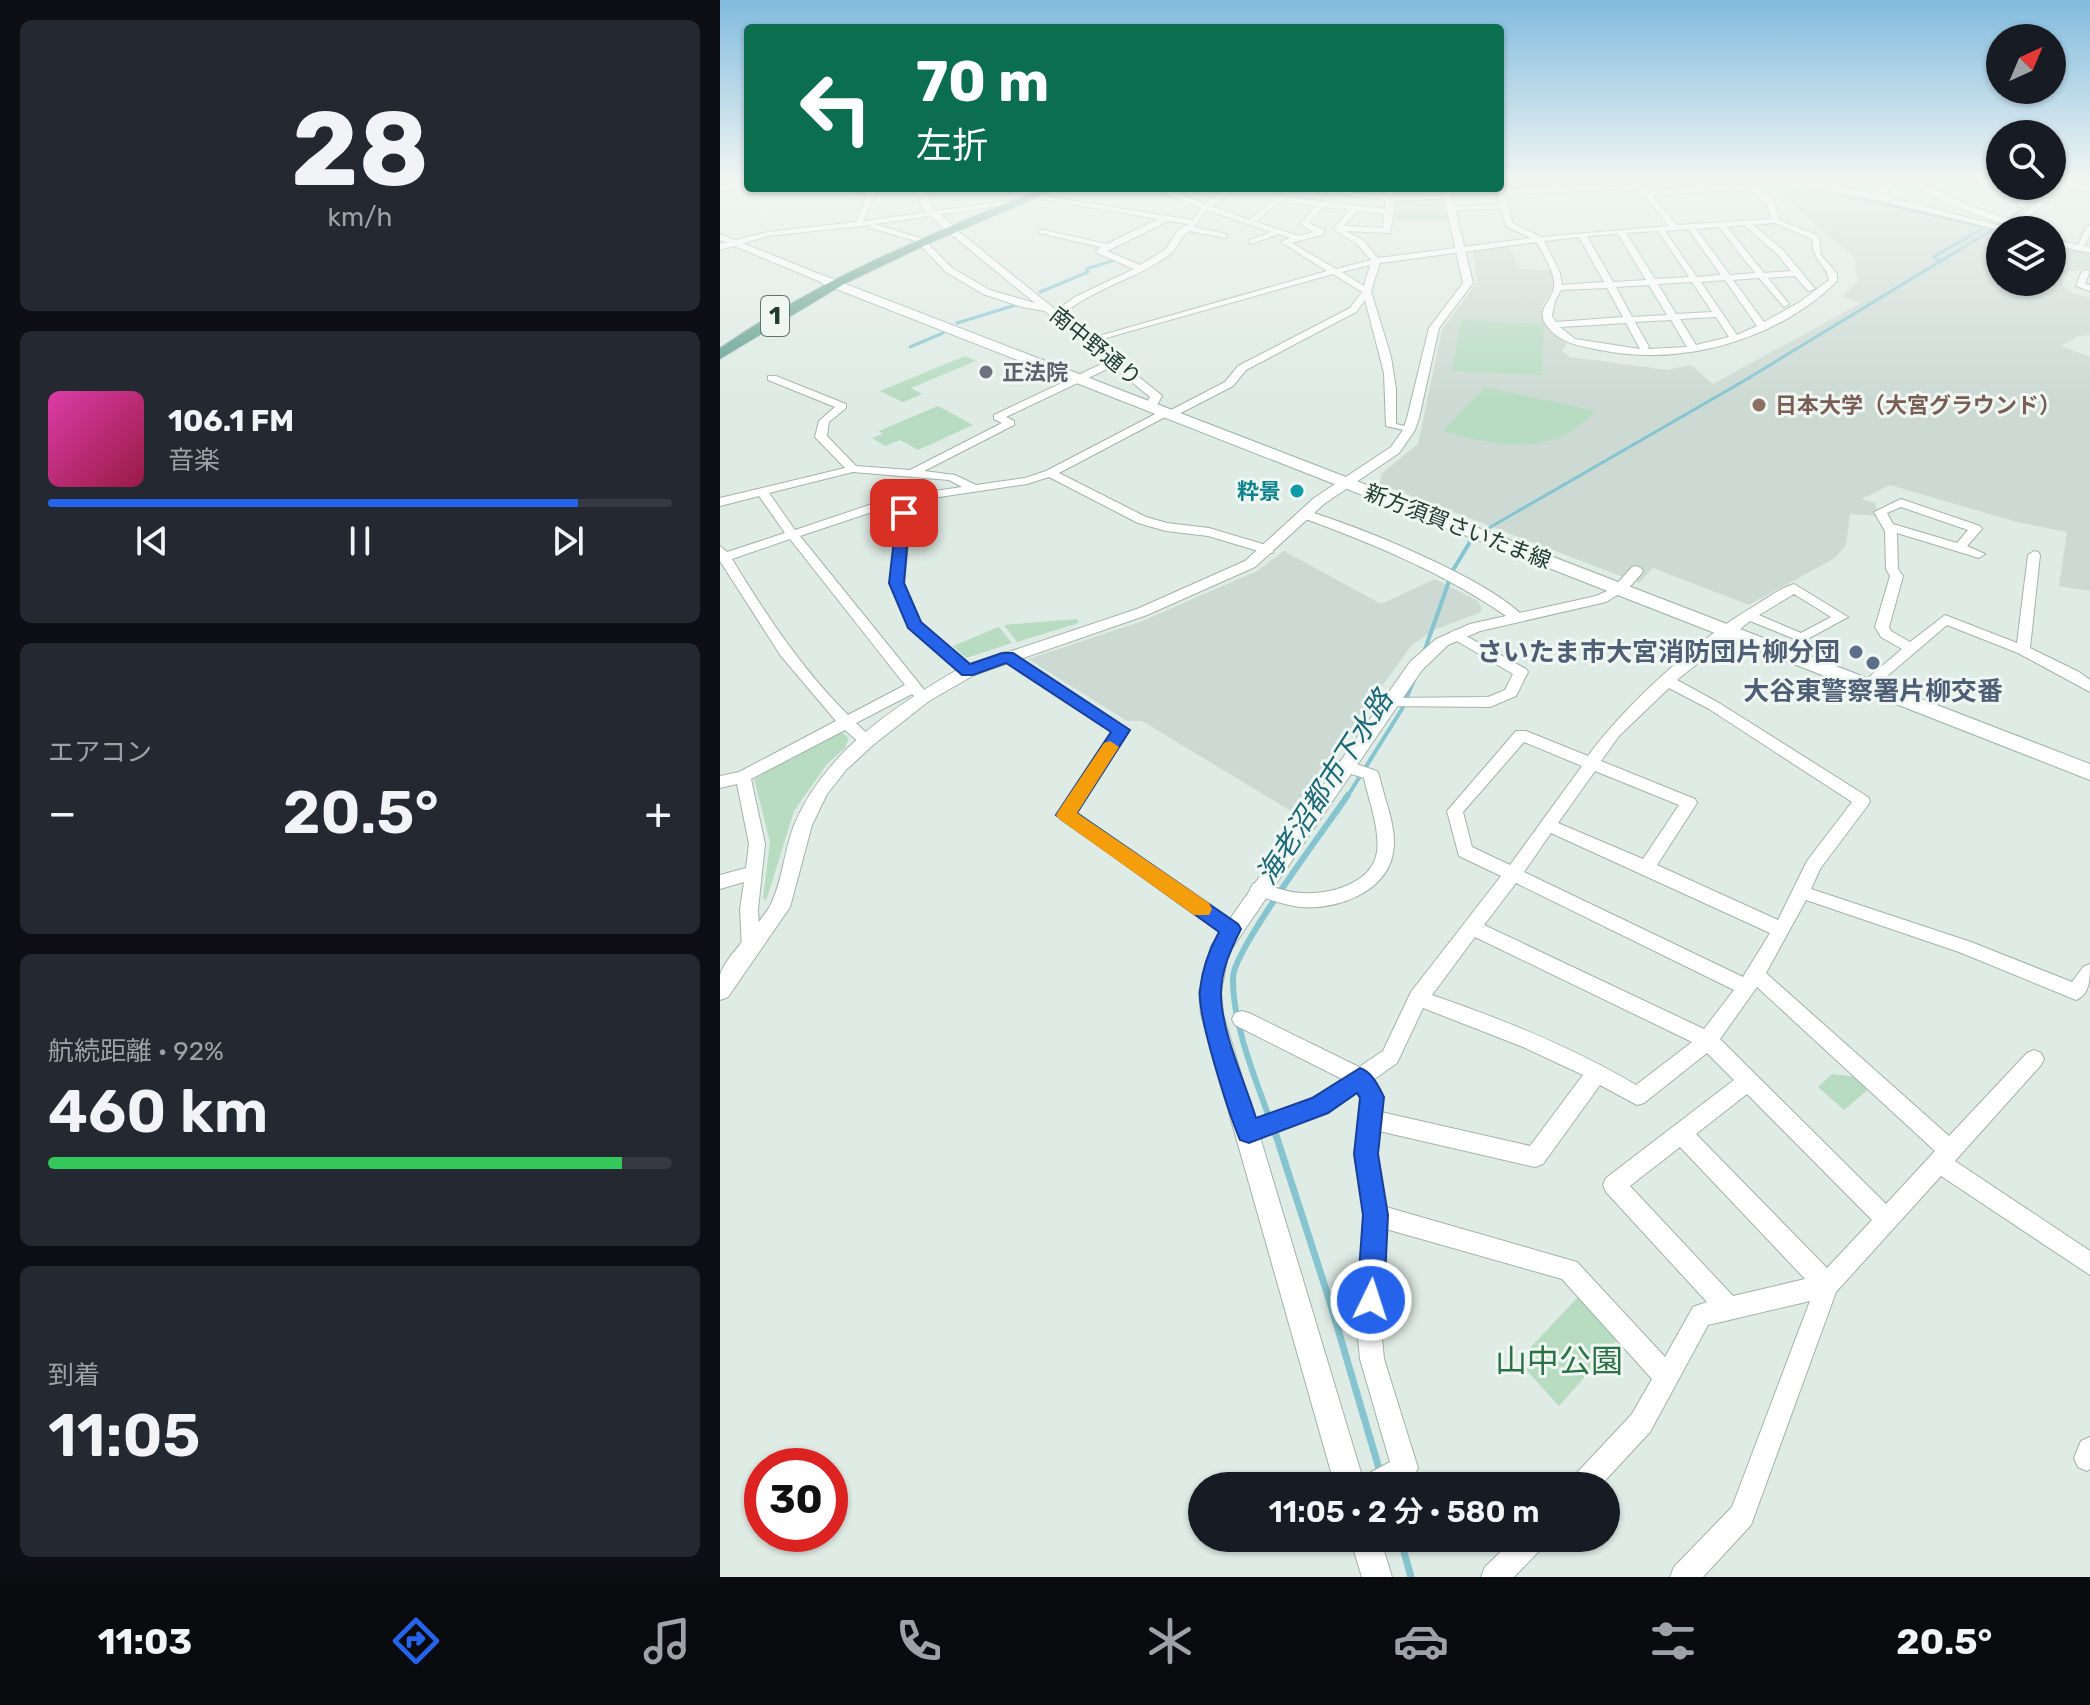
<!DOCTYPE html>
<html lang="ja">
<head>
<meta charset="utf-8">
<style>
	:root { --surface:#171b24; --page:#242831; --text:#f1f3f6; --muted:#9ea1a6; --line:#363941; --accent:#2563eb }
	body { margin:0; font-family:Rubik,"Noto Sans JP",sans-serif; background:var(--page); color:var(--text); height:100vh; display:flex; flex-direction:column; font-size:30px; white-space:nowrap }
	* { box-sizing:border-box; margin:0 }
	p { font-size:26px; color:var(--muted) }
	.icon { flex:none; width:44px; height:44px; fill:none; stroke:currentColor; stroke-width:2; stroke-linecap:round; stroke-linejoin:round }
	.map { position:relative; flex:1; overflow:hidden }
	.details { display:flex; flex-direction:column; gap:20px; padding:20px; background:#0d0f14; width:720px }
	.details>* { flex:none }
	.banner { position:absolute; left:24px; top:24px; width:760px; height:168px; border-radius:8px; box-shadow:0 2px 6px #0004; background:#0b6e4f; color:#fff; overflow:hidden }
	.needle { width:52px; rotate:44deg }
	.controls { position:absolute; left:1266px; top:24px; display:grid; gap:16px }
	.controls a { display:grid; place-items:center; width:80px; height:80px; border-radius:50%; background:var(--surface); box-shadow:0 2px 6px #0004; font-size:40px }
	.speed { position:absolute; left:24px; top:1448px; display:flex; gap:16px; font-size:40px; font-weight:700; text-align:center }
	.speed>* { display:grid; place-content:center; width:104px; height:104px; border-radius:50%; background:var(--surface); box-shadow:0 2px 6px #0004; line-height:1 }
	.speed .limit { border:12px solid #d22; background:#fff; color:#111 }
	.pin { position:absolute; display:grid; place-items:center; width:68px; height:68px; color:#fff; margin:-34px; border-radius:16px; box-shadow:0 4px 12px #0006 }
	.me { position:absolute; width:88px; margin:-44px; rotate:4deg; stroke-linejoin:round; filter:drop-shadow(0 0 6px #0008) }
	.turn { display:flex; align-items:center; gap:28px; height:168px; padding:0 40px; font-size:36px }
	.turn .icon { width:104px; height:104px; stroke-width:2.5 }
	.turn b { display:block; font-size:56px; line-height:68px }
	.big { font-size:60px; font-weight:600; line-height:1.1 }
	.details .tile { flex:1; display:flex; flex-direction:column; justify-content:center; gap:12px; min-width:0; padding:0 28px; border-radius:12px; background:var(--page) }
	.details .dial { align-items:center; gap:0 }
	.dial b { font-size:104px; line-height:1 }
	.song { display:flex; align-items:center; gap:24px }
	.cover { width:96px; height:96px; border-radius:12px; background:linear-gradient(135deg,hsl(320 70% 55%),hsl(340 70% 35%)) }
	.played { height:8px; border-radius:4px; background:linear-gradient(90deg,var(--accent) 85%,var(--line) 85%) }
	.keys { display:flex; justify-content:space-around; direction:ltr }
	.heat { display:flex; justify-content:space-between; align-items:center; font-size:44px; direction:ltr }
	.charge { height:12px; border-radius:6px; background:linear-gradient(90deg,#34c759 92%,var(--line) 0) }
	.trip { position:absolute; left:468px; top:1472px; width:432px; height:80px; border-radius:40px; background:var(--surface); box-shadow:0 2px 6px #0004; font-weight:600; line-height:80px; text-align:center }
	.dock { display:flex; height:128px; justify-content:space-around; align-items:center; background:#090b0e; color:var(--muted) }
	.dock .icon { width:56px; height:56px }
	.dock .on { color:var(--accent) }
	.dock b { font-size:36px; color:var(--text) }
	main { display:flex; flex:1; min-height:0 }
	.map>svg:first-child { display:block }
</style>
</head>
<body>
<main>
<section class="details">
<div class="tile dial"><b>28</b><p>km/h</p></div>
<div class="tile">
<div class="song"><i class="cover"></i><div><b>106.1 FM</b><p>音楽</p></div></div>
<div class="played"></div>
<div class="keys"><svg class="icon" aria-label="previous" viewBox="0 0 24 24"><path d="M18 5L8 12l10 7zM5 5v14"/></svg><svg class="icon" aria-label="pause" viewBox="0 0 24 24"><path d="M8 5v14M16 5v14"/></svg><svg class="icon" aria-label="next" viewBox="0 0 24 24"><path d="M6 5l10 7-10 7zM19 5v14"/></svg></div>
</div>
<div class="tile"><p>エアコン</p>
<div class="heat"><a>−</a><b class="big">20.5°</b><a>+</a></div>
</div>
<div class="tile"><p>航続距離 · 92%</p><b class="big">460 km</b><div class="charge"></div></div>
<div class="tile"><p>到着</p><b class="big">11:05</b></div>
</section>
<div class="map">
<svg width="1370" height="1577" viewBox="0 0 1370 1577">
	<rect width="100%" height="100%" fill="#dfebe5"/>
	<path fill="#cddad4" d="M1034,181l122,18 124,31v52h52v-38l38,11v13l-22,4 -6,7 2,8 8,6 18,5v37l-12,1 -17,10 29,11v234l-31,-5 8,-54 -50,-10 -127,-37 -29,14 14,4 3,13 -28,-2 -4,31 -11,13 -86,47 -96,-37 -14,15 -259,-99 1,-10 37,-30 24,-114 35,-48 -4,-30 36,-5 11,22 32,1 1,18 -11,18 10,27 15,10 -5,8 8,6 97,13 24,-5 22,19 148,-81 -19,-6 16,-16 -4,-24 -65,-56z
		M564,551l97,53 54,-25 43,22 4,8 -3,4 -45,17 -23,16 -120,165 -149,-90h-15l-99,-62 112,-37 117,-51z"/>
	<path fill="#b8dcc1" d="M719,199l9,22h-53v-21z
		M741,320l83,4 -2,51 -90,-4z
		M245,356l11,5 -65,27 11,6 -19,8 -23,-11z
		M765,387l110,24c-41,48 -98,35 -152,20z
		M218,406l35,19 -55,25 -18,-10 -15,6 -13,-8 11,-4 -4,-3z
		M357,619l2,4 -62,19 -13,-17z
		M279,627l13,16 -46,15 -13,-12z
		M120,731l9,7 -4,10 -18,16 -33,47 -28,90 -3,-3 7,-56 -16,-63z
		M1112,1074l26,3 12,11 -26,22 -26,-23z
		M858,1297l41,41 -60,68 -41,-45z"/>
	<g fill="none" stroke-linecap="round" stroke-linejoin="round">
		<path stroke="#86c5d0" stroke-width="3" d="M1096,178l20,15 142,32 4,4 -49,28 8,4
			M1210,190l18,-1 -4,-3 22,-8
			M320,292l48,-20 -2,-3 32,-10
			M237,323l62,-19
			M190,347l33,-14
			M755,536l267,-154 268,-163 18,-16"/>
		<path stroke="#86c5d0" stroke-width="4" d="M704,652l29,-82 20,-33 5,-3
			M627,797l55,-88 12,-29"/>
		<path stroke="#86c5d0" stroke-width="6" d="M556,1137c-16,-48 -44,-109 -43,-160 1,-28 94,-151 115,-182"/>
		<path stroke="#86c5d0" stroke-width="7" d="M556,1135l54,167 50,170
			M680,1538l11,39"/>
		<g stroke="#a2b3ac" stroke-width="2">
			<path id="minor" d="M1027,178h8l-1,8 20,14 5,20 40,16 2,19 16,19v7c-60,59 -154,86 -237,69 -20,-4 -41,-7 -53,-24 -12,-16 4,-24 7,-38 2,-15 -11,-33 -17,-46l-157,21 -9,28 20,66 5,32v35l17,4v4l-27,-6 -2,-53 -19,-73 -9,12 -110,58 -13,16 -58,30h-8l-108,57 87,44 21,6 42,5 64,19v6h-8l-57,-17 -42,-5 -28,-8 -89,-46 -22,7 -128,19 -99,33 130,161 -7,5 -5,-2 -6,-6 -56,29 19,18 -3,4h-10l-17,-15 -94,49 14,65 -7,65 2,40 -3,5 -6,3 -6,-3 -3,-5 -2,-40 4,-27 -24,7v-14l26,-7 3,-24 -12,-60 -17,4v-12l19,-4 97,-51 -55,-65 -61,-95v-15l7,6 58,-19 -26,-37 -39,10v-8l125,-30 -30,-31 4,-16 16,-14 -67,-27v-4h8l70,28v4l-17,14 -2,14 29,30 54,4 92,-47 -8,-4v-4l118,-56h8v4l-114,54 8,4v4l-90,46 31,4 21,10 49,-7 21,-7 117,-61h8l54,-28 13,-16 112,-58 12,-16 -29,-18 -245,69v-4l239,-68 -46,-29 9,-4 -11,-4 -29,10v-4l21,-8 -64,-22 -13,17 32,7v4l-37,-7c-9,6 -11,17 -20,24 -27,20 -60,29 -89,47 -9,5 -16,14 -26,14v-4l21,-15 59,-28 -37,-16 -1,-2 5,-4 -62,-14v-4l68,15 51,-25 -124,-21 -3,-4 162,26 8,-12 -47,-20h11l40,16 24,-16h9l-27,18 38,14 37,-30 4,2 -6,5 101,12v-9l-49,-6 -9,7 -4,-2 5,-5 -34,-6 92,7v-7h8l-1,8 59,-1 -3,4 -56,1 1,12 -4,21 -44,-2 17,9 15,18 153,-20 -25,-12 -5,-17 -49,1 -4,-2 4,-2 48,-1 -3,-13 4,-2 140,-5 7,6 98,-6zM919,189l30,37 -128,11 -28,-14 -8,-29zM1028,189l19,14 4,16 -94,6 -25,-30zM560,201l36,5 -16,18 14,8 -15,4 -43,-14zM604,207l25,3 -16,19 24,15 14,16 -35,9 -44,-26 32,-9v-4l-15,-7zM637,211l27,3 -1,14 -39,-2zM448,221l20,3 -11,7 -11,18 -26,16 -33,-14zM1054,223l38,16c1,25 15,25 17,41l-29,22 -36,20 -31,-42 26,-2 25,29 5,-3 -21,-26 27,-2 13,15 7,-2 -32,-39 -30,-25zM1024,225l33,29 14,17 -27,2 -37,-46zM999,227l36,46 -25,2 -34,-46zM968,229l33,46 -24,2 -32,-46zM938,231l31,46 -34,2 -29,-46zM898,234l28,46 -33,2 -26,-46zM859,237l25,45 -42,3 -2,-12 -16,-32zM650,265l-6,21 -22,-14zM1005,280l32,46 -20,9 -36,-53zM972,282l20,30 -36,2 -18,-30zM929,285l18,30 -35,2 -16,-30zM887,288l16,29 -67,5 -4,-6 3,-15 6,-11zM996,317l13,20 -33,8 -16,-26zM951,320l16,27 -39,2 1,-2 -14,-25zM906,323l14,26 -65,-10 -15,-12zM133,472l96,8 13,7 -69,10 -98,33 -26,-37zM70,539l115,146 -57,30c-47,-47 -82,-100 -116,-156z
				M1168,178h8l-2,8 -14,13h-6v-4l13,-12z
				M1180,178h10l58,27 47,16 50,-43h9l-6,5 22,5v4l-26,-5 -42,36 16,7c-34,0 -108,-33 -138,-52z
				M28,180v5l-8,4 -20,2v-4l18,-2z
				M1318,186h8l-22,21h-6v-4z
				M118,188h39l-13,33 143,-20 -3,4 -129,19 48,15 29,29 38,22 65,19 -5,3 -28,-5 -39,-13 -37,-22 -30,-31 -46,-13v-3l-102,11 -48,14v-6l48,-12 88,-10 11,-28z
				M1370,225v10l-6,11 6,1v6l-14,-3 10,-23z
				M1365,270l5,1 -5,13 5,1v6l-14,-5 5,-13z
				M1181,499l79,27 2,3 -15,17 18,8 -6,4 -82,-25 1,36 5,7 -14,51 2,4 19,11 35,-27 72,28 11,-88 6,-4 4,1 2,3 -10,93 49,24 11,8v12l-72,-39 -71,-28 -75,64h-10l-2,-3 2,-3 40,-34 -21,-12 -6,-10 15,-51 -4,-7 -1,-38 -11,-19zM1181,507l67,23 -11,13 -64,-19 -6,-11z
				M584,510c54,16 183,68 220,107l-7,4 -5,-1c-65,-46 -138,-76 -212,-103v-6z
				M917,566l6,4 -1,3 -17,19h-10v-6l17,-19z
				M1074,584l54,33 -46,25 -52,-21 -73,59 42,23 149,94 2,4 -2,4 -48,64 -9,20 160,53 101,40 11,-15 7,-3c0,15 0,30 -14,36l-117,-48 -153,-52 -40,73 183,163 78,-83 7,-3 7,3 3,6 -3,6 -86,96 135,90v24l-149,-99 -105,116 -85,233 -48,52h-33l4,-10 58,-60 78,-206 -102,24 -58,107 -50,54h-31l4,-9 59,-63 20,-35 -90,-100 -176,-50 -5,99 3,31 34,109c-10,23 -39,18 -60,18l4,-9 28,-15 -30,-103 -3,-31 8,-113 -10,-61 7,-55 -5,-8 -30,21 -78,30 -7,-3 -3,-7 3,-7 71,-27 29,-19 -107,-54 -3,-6 3,-6 7,-2 7,2 110,54 24,-16 28,-59 90,-116 -42,-20 -12,-45 69,-80h10l62,25c38,-52 109,-116 163,-148 14,-8 27,-19 43,-24zM1074,594l37,23 -30,16 -42,-18zM949,688l40,21 143,93 -45,59 -29,59 -121,-55 40,-62 -2,-4 -94,-38 18,-25zM804,742l58,24 -72,99 -38,-18 -9,-35zM875,771l84,34 -36,54 -85,-36zM831,833l219,100 -27,44 -219,-105zM796,883l218,107 -30,39 -220,-104zM755,937l217,105 -56,43c-64,-38 -134,-66 -204,-90zM1037,987l178,164 -49,53 -166,-165zM703,1008l100,39 60,28 -53,71 -149,-34 1,-15 -9,-17 24,-17zM987,1053l27,27 -128,98 -3,7 3,7 101,110 -14,5 -28,50 -88,-95 -191,-55 -9,-53 2,-23 156,36 8,-3 57,-79 37,20 7,-2zM1027,1094l125,126 -45,48 -131,-134zM960,1147l125,132 -72,17 -103,-110z
				M735,630l71,39 2,3 -12,24 -26,11 -106,-1 -2,-3 2,-3 5,-2 99,-1 17,-7 8,-16 -63,-37 -2,-3z
				M287,652l122,78 -53,83 161,111 3,5 -3,5 -6,2 -6,-2 -165,-115 -2,-4 2,-4 52,-80 -110,-72 -2,-3 2,-3z
				M624,760l33,11 2,4c5,24 19,54 14,78 -7,40 -57,57 -93,54 -16,-2 -32,-8 -47,-13l-3,-5 3,-5 6,-2c14,5 27,10 42,11 28,2 71,-9 76,-41 3,-23 -8,-51 -13,-74l-26,-8 -2,-4 2,-4z
				M1370,1437v32l-3,2 -9,-4 -4,-9 7,-17z
				M795,1538h32l-4,9 -29,30h-33l4,-10z"/>
		</g>
		<g stroke="#a2b3ac" stroke-width="2">
			<path id="tertiary" d="M1032,178h21l104,16 139,36h-16l-123,-30z
				M722,188h8l23,95 -34,45 -20,90 -4,12 -16,23 -75,51 -69,63 -108,48 -173,60 -45,26 -56,44 -26,24 -20,25 -15,31 -22,82 -62,90 -8,3c0,-7 0,-18 0,-25 5,-18 39,-50 50,-69 13,-25 14,-57 25,-83 30,-70 98,-116 162,-153l-48,-42 -19,-45 7,-70 13,-19h10l2,3 -11,16 -7,70 17,40 49,42 167,-56 108,-48 69,-63 77,-51 12,-17 4,-12 22,-90 34,-45z
				M227,227h6l207,167 2,2 -7,13h-8l-2,-3 5,-9 -203,-166z
				M0,234l109,44 1,2 -9,2 -101,-42z
				M1332,238l30,8 2,2 -5,3 -27,-7z
				M900,585l7,4 -21,13 -126,29 -32,14 -26,25 -194,284 -7,38 2,22 142,472h-30l-134,-472 -2,-22 12,-46 199,-284 26,-23 34,-15 126,-28z
				M630,1538h30l12,39h-30z"/>
		</g>
		<g stroke="#9eb6ad" stroke-width="2">
			<path id="secondary" d="M194,188h10l8,18 22,21v4h-8l-23,-22z
				M105,276l1265,488v16l-1269,-497v-6z"/>
		</g>
		<g stroke="#c1c8c6" stroke-width="2">
			<path id="primary" d="M324,188h16l-132,56 -84,40 -124,75v-11c100,-69 211,-115 324,-160z"/>
		</g>
		<use href="#minor" fill="#fff" fill-rule="evenodd"/>
		<use href="#tertiary" fill="#fff" fill-rule="evenodd"/>
		<use href="#secondary" fill="#fff" fill-rule="evenodd"/>
		<use href="#primary" fill="#63a090" fill-rule="evenodd"/>
	</g>
	<linearGradient id="sky" x2="0" y2="1"><stop stop-color="#81bbde"/><stop offset="0.45" stop-color="#f1f6f3"/><stop offset="1" stop-color="#f1f6f3" stop-opacity="0"/></linearGradient>
	<rect width="1370" height="399" fill="url(#sky)"/>
	<path fill="#2563eb" stroke="#184099" stroke-width="2" d="M184,509l6,4 -6,70 17,39 49,42 32,-11h11l117,77 -53,83 161,111 3,5c-10,20 -20,41 -20,65 0,37 24,88 35,124l56,-20 48,-30c12,4 18,17 24,29l-6,57 10,61 -4,85 -4,9 -9,4 -10,-4 -4,-9 6,-85 -9,-61 6,-56 -3,-5 -29,20 -79,30 -9,-3c-11,-26 -43,-124 -40,-150 2,-20 9,-40 19,-58l-163,-117 55,-83 -105,-69 -33,12h-11l-54,-47 -19,-45 8,-70z"/>
	<path fill="#f59e0b" d="M390,741l9,6 -42,66 132,90 3,6 -3,6h-15l-135,-96 -3,-4 3,-5 45,-67z"/>
	<circle fill="#6b7280" stroke="#f0f7f3" stroke-width="3" cx="266" cy="372" r="8"/>
	<circle fill="#8d6e63" stroke="#f0f7f3" stroke-width="3" cx="1039" cy="405" r="8"/>
	<circle fill="#0f9aa8" stroke="#f0f7f3" stroke-width="3" cx="577" cy="491" r="8"/>
	<g fill="#5c6f8a" stroke="#f0f7f3" stroke-width="3">
		<circle cx="1136" cy="652" r="8"/>
		<circle cx="1153" cy="663" r="8"/>
	</g>
	<g text-anchor="middle" stroke-width="6" stroke-linejoin="round" paint-order="stroke">
		<g font-size="22" fill="#203b33" stroke="#f0f7f3">
			<text transform="translate(376 346) rotate(39)" y="8">南中野通り</text>
			<text transform="translate(738 526) rotate(21)" y="8">新方須賀さいたま線</text>
		</g>
		<g font-size="22" font-weight="bold" fill="#5b616d" stroke="#f0f7f3" text-anchor="start">
			<text x="282" y="380">正法院</text>
		</g>
		<g font-size="22" font-weight="bold" fill="#785e54" stroke="#f0f7f3" text-anchor="start">
			<text x="1055" y="413">日本大学（大宮グラウンド）</text>
		</g>
		<g font-size="22" font-weight="bold" fill="#0d838f" stroke="#f0f7f3" text-anchor="end">
			<text x="561" y="499">粋景</text>
		</g>
		<rect fill="#f0f7f3" stroke="#5e736d" stroke-width="2" x="41" y="296" width="28" height="40" rx="6"/>
		<g font-size="24" font-weight="bold" fill="#203b33">
			<text x="55" y="324">1</text>
		</g>
		<g font-size="26" font-weight="bold" fill="#4e5e75" stroke="#f0f7f3" text-anchor="end">
			<text x="1120" y="661">さいたま市大宮消防団片柳分団</text>
			<text x="1153" y="700" text-anchor="middle">大谷東警察署片柳交番</text>
		</g>
		<g font-size="28" font-style="italic" fill="#1b6876" stroke="#f0f7f3">
			<text transform="translate(604 787) rotate(-57)" y="10">海老沼都市下水路</text>
		</g>
		<g font-size="32" fill="#2a7145" stroke="#f0f7f3">
			<text x="839" y="1372">山中公園</text>
		</g>
	</g>
</svg>
<div class="controls">
<a><svg class="needle" viewBox="-14 -14 28 28"><path d="M0-13l5 13h-10z" fill="#e53935"/><path d="M0 13l5-13h-10z" fill="#9ea1a6"/></svg></a>
<a><svg class="icon" aria-label="search" viewBox="0 0 24 24"><circle cx="10" cy="10" r="6"/><path d="M15 15l6 6"/></svg></a>
<a><svg class="icon" aria-label="layers" viewBox="0 0 24 24"><path d="M12 4l9 5-9 5-9-5zM3 14l9 5 9-5"/></svg></a>
</div>
<div class="speed"><div class="limit">30</div></div>
<div class="pin" style="left:184px;top:513px;background:#d93025"><svg class="icon" aria-label="arrive" viewBox="0 0 24 24"><path d="M6 21V4h12l-3 4 3 4H6"/></svg></div>
<svg class="me" style="left:651px;top:1300px" viewBox="-20 -20 40 40"><circle r="17" fill="#2563eb" stroke="#fff" stroke-width="3"/><path d="M0-11L8 9 0 5-8 9z" fill="#fff"/></svg>
<div class="trip">11:05 · 2 分 · 580 m</div>
<div class="banner">
<div class="turn"><svg class="icon" aria-label="left" viewBox="0 0 24 24"><path d="M17 20v-9H6M10 6l-5 5 5 5"/></svg><div><b>70 m</b>左折</div></div>
</div>
</div>
</main>
<nav class="dock">
<b>11:03</b>
<svg class="icon on" aria-label="directions" viewBox="0 0 24 24"><path d="M12 3l9 9-9 9-9-9zM9 14v-3h6M13 9l2 2-2 2"/></svg>
<svg class="icon" aria-label="music" viewBox="0 0 24 24"><path d="M9 18V5l10-2v13"/><circle cx="6" cy="18" r="3"/><circle cx="16" cy="16" r="3"/></svg>
<svg class="icon" aria-label="phone" viewBox="0 0 24 24"><path d="M5 4h4l2 5-3 2q2 4 5 5l2-3 5 2v4C11 20 4 13 5 4z"/></svg>
<svg class="icon" aria-label="climate" viewBox="0 0 24 24"><path d="M12 3v18M4 7l16 10M4 17L20 7"/></svg>
<svg class="icon" aria-label="car" viewBox="0 0 24 24"><path d="M5 17H2v-5l4-1 3-4h7l3 4 3 1v5h-3M9 17h6M6 11h13"/><circle cx="7" cy="17" r="2"/><circle cx="17" cy="17" r="2"/></svg>
<svg class="icon" aria-label="filters" viewBox="0 0 24 24"><path d="M4 7h16M4 17h16"/><circle cx="9" cy="7" r="2"/><circle cx="15" cy="17" r="2"/></svg>
<b>20.5°</b>
</nav>
</body>
</html>
